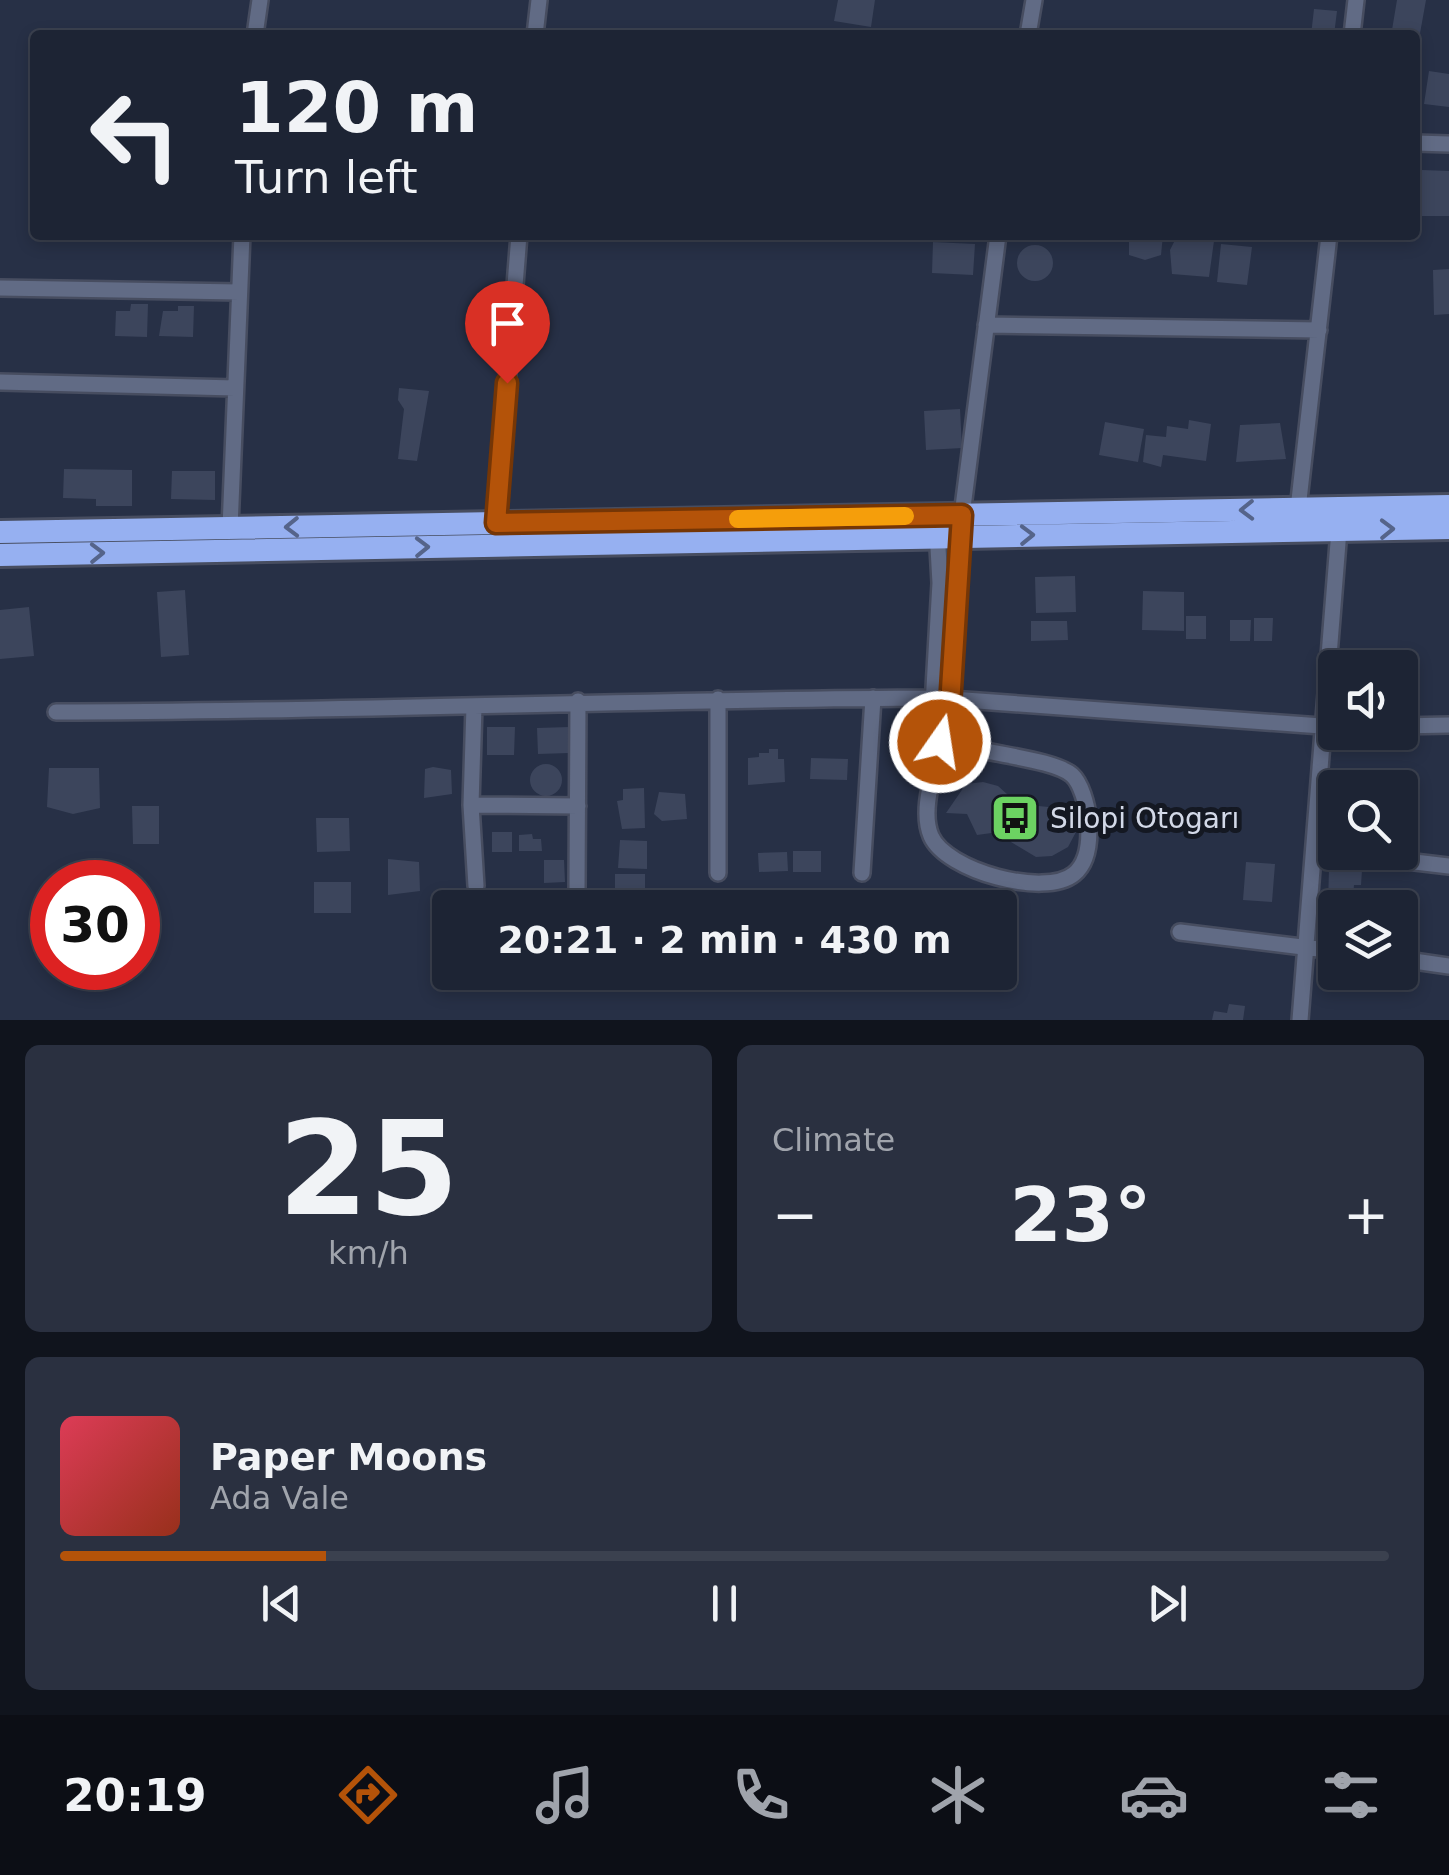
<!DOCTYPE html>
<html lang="en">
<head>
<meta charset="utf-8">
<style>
	:root { --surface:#1d2434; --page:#2a3040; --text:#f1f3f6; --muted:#a0a4ac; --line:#3b414f; --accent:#b45309 }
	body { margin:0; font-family:"DejaVu Sans",sans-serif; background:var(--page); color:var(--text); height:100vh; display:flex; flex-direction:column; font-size:38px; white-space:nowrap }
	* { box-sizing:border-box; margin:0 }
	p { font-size:32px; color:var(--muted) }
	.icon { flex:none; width:55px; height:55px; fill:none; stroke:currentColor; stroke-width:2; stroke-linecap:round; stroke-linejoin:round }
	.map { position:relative; height:1020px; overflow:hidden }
	.side { display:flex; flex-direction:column; gap:25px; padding:25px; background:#10141d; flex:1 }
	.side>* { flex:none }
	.hud { position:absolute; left:30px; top:30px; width:1390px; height:210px; border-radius:10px; box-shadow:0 5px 15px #0003,0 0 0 2px var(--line); background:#1d2434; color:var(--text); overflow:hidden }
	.fabs { position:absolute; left:1318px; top:650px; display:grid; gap:20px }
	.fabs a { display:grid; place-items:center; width:100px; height:100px; border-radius:10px; background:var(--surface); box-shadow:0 5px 15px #0003,0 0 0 2px var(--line); font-size:50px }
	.speed { position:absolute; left:30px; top:860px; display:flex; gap:20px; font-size:50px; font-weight:700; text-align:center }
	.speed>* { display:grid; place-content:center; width:130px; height:130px; border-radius:50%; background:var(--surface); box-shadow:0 5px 15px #0003,0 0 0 2px var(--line); line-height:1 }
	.speed .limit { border:15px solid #d22; background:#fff; color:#111 }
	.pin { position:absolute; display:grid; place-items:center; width:85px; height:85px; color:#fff; margin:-102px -42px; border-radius:50% 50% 50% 0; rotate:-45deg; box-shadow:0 0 10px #0007 }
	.pin .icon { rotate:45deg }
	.me { position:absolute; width:110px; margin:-55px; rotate:13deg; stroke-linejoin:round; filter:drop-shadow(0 0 8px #0008) }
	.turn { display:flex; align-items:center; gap:35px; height:210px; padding:0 40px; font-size:45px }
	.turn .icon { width:130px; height:130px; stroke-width:2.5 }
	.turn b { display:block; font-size:70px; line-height:85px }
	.big { font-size:75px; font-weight:700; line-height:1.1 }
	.side .widget { flex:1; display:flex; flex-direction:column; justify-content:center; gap:15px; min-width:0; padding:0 35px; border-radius:15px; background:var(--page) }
	.side .dial { align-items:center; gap:0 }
	.dial b { font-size:130px; line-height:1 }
	.song { display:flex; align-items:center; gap:30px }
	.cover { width:120px; height:120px; border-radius:15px; background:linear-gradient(135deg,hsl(350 70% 55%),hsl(10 70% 35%)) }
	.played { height:10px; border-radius:5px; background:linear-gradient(90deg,var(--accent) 20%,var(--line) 20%) }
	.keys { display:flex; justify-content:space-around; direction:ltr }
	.heat { display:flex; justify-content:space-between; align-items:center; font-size:55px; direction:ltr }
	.side .tiles { flex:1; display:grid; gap:25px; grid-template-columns:1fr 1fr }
	.widget:last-child { grid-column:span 2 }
	.trip { position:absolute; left:432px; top:890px; width:585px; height:100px; border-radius:10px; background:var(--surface); box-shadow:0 5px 15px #0003,0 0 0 2px var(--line); font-weight:700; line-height:100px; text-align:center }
	.tabs { display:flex; height:160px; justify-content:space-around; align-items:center; background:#0c0e15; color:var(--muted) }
	.tabs .icon { width:70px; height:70px }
	.tabs .active { color:var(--accent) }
	.tabs b { font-size:45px; color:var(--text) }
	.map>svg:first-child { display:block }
</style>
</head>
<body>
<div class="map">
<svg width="1449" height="1020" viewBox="0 0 1449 1020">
	<rect width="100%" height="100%" fill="#273046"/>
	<path fill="#3c455c" d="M838,0h37l-4,27 -37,-6z
		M1397,0h29l-7,39 -27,-9z
		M1314,9l23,2 -3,24h-23z
		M1429,71l20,3v33l-25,-3z
		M1422,170l27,1v45h-27z
		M1129,235h34l-2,20 -16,5 -16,-5z
		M1176,238l38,3 -5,36 -37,-3 -2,-24z
		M933,242l42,2 -2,31 -41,-2z
		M1221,244l31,3 -5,38 -30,-3z
		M1017 263a18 18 0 1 1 36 0a18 18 0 1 1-36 0Z
		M1449,269v45l-15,1 -1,-45z
		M131,304h17l-1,33 -32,-1 1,-25h14z
		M178,306h16l-1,31 -34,-1 4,-25h15z
		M399,388l30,3 -12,70 -19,-2 6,-50 -6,-9z
		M960,409l2,39 -36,2 -2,-39z
		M1189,420l22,4 -5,37 -43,-6 -2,12 -18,-5 3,-27 20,2 1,-11 21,3z
		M1105,422l39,7 -6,33 -39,-7z
		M1280,423l6,36 -50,3 4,-37z
		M64,469l68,1v36h-36v-7l-33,-1z
		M172,471h43v29l-44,-1z
		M1075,576l1,36 -40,1 -1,-36z
		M185,590l4,65 -28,2 -4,-65z
		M1143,591l41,1v39l-42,-1z
		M29,607l5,49 -34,3v-49z
		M1186,616h20v23h-20z
		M1254,618h19l-1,23h-18z
		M1230,620h21l-1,21h-20z
		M1031,621h36l1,19 -37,1z
		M487,727h28l-1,28h-27z
		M569,727v26l-31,1 -1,-26z
		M769,749h9v10h6l1,23 -37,3v-27l11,-1v-4h10z
		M811,758l37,1 -1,21 -37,-1z
		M530 780a16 16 0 1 1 32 0a16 16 0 1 1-32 0Z
		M433,767l18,3 1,24 -28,4 1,-29z
		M49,768h50l1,40 -27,6 -26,-7z
		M983,782l15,4 20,18 41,4 4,14 9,1 4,9 -8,15 -16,9 -16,1 -25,-15 -5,-11 -29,4 -10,-21 -21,-1 20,-29z
		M644,788l1,40 -23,1 -5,-28 6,-1v-11z
		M659,792l26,2 2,25 -25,2 -8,-7z
		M132,806h27v38h-26z
		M316,818h33l1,33 -33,1z
		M492,832h20v20h-20z
		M532,834l1,5h8l1,12h-23v-16z
		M620,840l27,1v28l-29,-1z
		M793,851h28v21h-28z
		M787,852l1,19 -29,1 -1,-19z
		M388,859l31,3 1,29 -32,4z
		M544,860h20l1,22 -21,1z
		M1246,862l29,2 -3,38 -29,-2z
		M1351,866l11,4 -1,15h-7l-2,22 -24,-2 1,-37z
		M615,874h30v23h-30z
		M314,882h37v31h-37z
		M1229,1004l16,2 -2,14h-31l2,-9 13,2z"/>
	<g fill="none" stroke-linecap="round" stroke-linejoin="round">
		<g stroke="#474d60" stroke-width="20">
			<path id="minor" d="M255,35l5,-35
				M535,35l4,-35
				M1028,35l6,-35
				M1352,35l4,-35
				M1415,143l34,1
				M0,288l239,4
				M986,325l333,5
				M0,382l235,6
				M1298,509l31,-274
				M496,523l23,-288
				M230,528l12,-293
				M937,530l3,53 -8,140 9,15
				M718,699v174
				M951,699l384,28
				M474,706l-3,99 5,81
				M56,712c293,0 585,-13 878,-14
				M1400,726l49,-1
				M941,738l8,-17 13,-206 36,-280
				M941,738c32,16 110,19 131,37 9,8 15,30 16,42 2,19 2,44 -14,57 -29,24 -128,-3 -143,-38 -12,-28 6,-70 10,-98z
				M471,805l107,1
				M1314,850l135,16
				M862,873l11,-175
				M577,891l1,-190
				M1180,932l155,19
				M1400,959l49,7
				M1300,1020l39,-490"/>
		</g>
		<g stroke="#474d60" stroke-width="28">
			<path id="highway" d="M0,532l1449,-26
				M0,555l1449,-27"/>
		</g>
		<use href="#minor" stroke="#616b85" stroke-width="15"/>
		<use href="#highway" stroke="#96b0f1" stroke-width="22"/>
	</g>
	<defs><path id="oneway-chevron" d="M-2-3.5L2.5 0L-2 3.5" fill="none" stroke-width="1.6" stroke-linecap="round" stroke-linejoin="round" transform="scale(2.5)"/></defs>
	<g stroke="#55648a">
		<use href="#oneway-chevron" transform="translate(1247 510) rotate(179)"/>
		<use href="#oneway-chevron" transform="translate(292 527) rotate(179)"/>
		<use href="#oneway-chevron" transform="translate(1387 529) rotate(-1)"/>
		<use href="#oneway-chevron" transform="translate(1027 535) rotate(-1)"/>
		<use href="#oneway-chevron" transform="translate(422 547) rotate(-1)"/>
		<use href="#oneway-chevron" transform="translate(97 553) rotate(-1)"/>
	</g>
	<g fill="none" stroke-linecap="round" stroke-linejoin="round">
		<g stroke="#753606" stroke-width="25">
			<path id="route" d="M507,383l-11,140 466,-8 -13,206 -9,21"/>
		</g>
		<use href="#route" stroke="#b45309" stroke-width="18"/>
		<path stroke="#f59e0b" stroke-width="18" d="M738,519l167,-3"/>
	</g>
	<defs>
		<g id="bus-square" transform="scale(2.5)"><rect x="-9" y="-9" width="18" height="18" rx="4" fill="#6cd362" stroke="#141822"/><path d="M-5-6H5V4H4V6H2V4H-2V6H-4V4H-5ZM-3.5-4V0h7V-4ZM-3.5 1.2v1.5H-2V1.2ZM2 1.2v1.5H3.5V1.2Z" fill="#111"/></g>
	</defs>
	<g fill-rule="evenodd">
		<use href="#bus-square" x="1015" y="818"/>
	</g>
	<g text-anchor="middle" stroke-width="10" stroke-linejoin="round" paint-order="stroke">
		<g font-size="28" fill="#d3d9e8" stroke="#141822" text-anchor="start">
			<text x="1050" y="828">Silopi Otogarı</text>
		</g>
	</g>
</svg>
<div class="fabs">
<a><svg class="icon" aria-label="sound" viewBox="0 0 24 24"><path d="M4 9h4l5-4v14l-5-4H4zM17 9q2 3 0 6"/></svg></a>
<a><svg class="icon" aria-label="search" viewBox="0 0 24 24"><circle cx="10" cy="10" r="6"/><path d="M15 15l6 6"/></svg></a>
<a><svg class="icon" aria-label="layers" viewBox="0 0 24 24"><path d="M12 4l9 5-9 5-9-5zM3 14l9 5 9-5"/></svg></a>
</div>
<div class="speed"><div class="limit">30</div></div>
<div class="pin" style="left:507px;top:383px;background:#d93025"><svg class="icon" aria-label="arrive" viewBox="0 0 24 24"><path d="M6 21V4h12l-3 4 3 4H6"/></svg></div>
<svg class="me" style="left:940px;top:742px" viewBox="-20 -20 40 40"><circle r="17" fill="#b45309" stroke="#fff" stroke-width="3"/><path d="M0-11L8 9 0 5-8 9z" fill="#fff"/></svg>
<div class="trip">20:21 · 2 min · 430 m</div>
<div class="hud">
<div class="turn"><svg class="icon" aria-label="left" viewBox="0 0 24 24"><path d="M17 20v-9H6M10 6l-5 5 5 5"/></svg><div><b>120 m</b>Turn left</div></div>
</div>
</div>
<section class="side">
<div class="tiles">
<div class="widget dial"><b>25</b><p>km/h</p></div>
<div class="widget"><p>Climate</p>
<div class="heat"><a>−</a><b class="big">23°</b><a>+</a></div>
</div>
<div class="widget">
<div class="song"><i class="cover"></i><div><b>Paper Moons</b><p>Ada Vale</p></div></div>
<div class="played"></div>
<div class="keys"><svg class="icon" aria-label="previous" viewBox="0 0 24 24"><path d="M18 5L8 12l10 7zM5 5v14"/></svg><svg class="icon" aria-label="pause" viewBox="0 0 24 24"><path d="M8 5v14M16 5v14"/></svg><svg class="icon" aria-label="next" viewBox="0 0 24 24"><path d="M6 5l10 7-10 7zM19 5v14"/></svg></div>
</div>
</div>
</section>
<nav class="tabs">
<b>20:19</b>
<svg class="icon active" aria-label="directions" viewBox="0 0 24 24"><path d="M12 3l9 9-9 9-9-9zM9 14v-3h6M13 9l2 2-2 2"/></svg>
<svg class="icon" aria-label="music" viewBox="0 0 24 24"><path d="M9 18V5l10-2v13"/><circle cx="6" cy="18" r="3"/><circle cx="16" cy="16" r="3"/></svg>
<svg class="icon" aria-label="phone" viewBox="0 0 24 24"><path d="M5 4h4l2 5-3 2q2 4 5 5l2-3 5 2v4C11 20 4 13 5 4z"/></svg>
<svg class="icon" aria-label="climate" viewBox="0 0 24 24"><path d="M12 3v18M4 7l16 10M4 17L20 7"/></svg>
<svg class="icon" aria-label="car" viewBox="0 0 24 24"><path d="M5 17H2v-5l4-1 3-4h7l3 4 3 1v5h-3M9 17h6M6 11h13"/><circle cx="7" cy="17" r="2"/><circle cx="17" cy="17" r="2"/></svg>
<svg class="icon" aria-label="filters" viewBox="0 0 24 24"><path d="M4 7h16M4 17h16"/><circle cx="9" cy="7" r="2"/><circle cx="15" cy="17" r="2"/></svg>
</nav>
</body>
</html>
